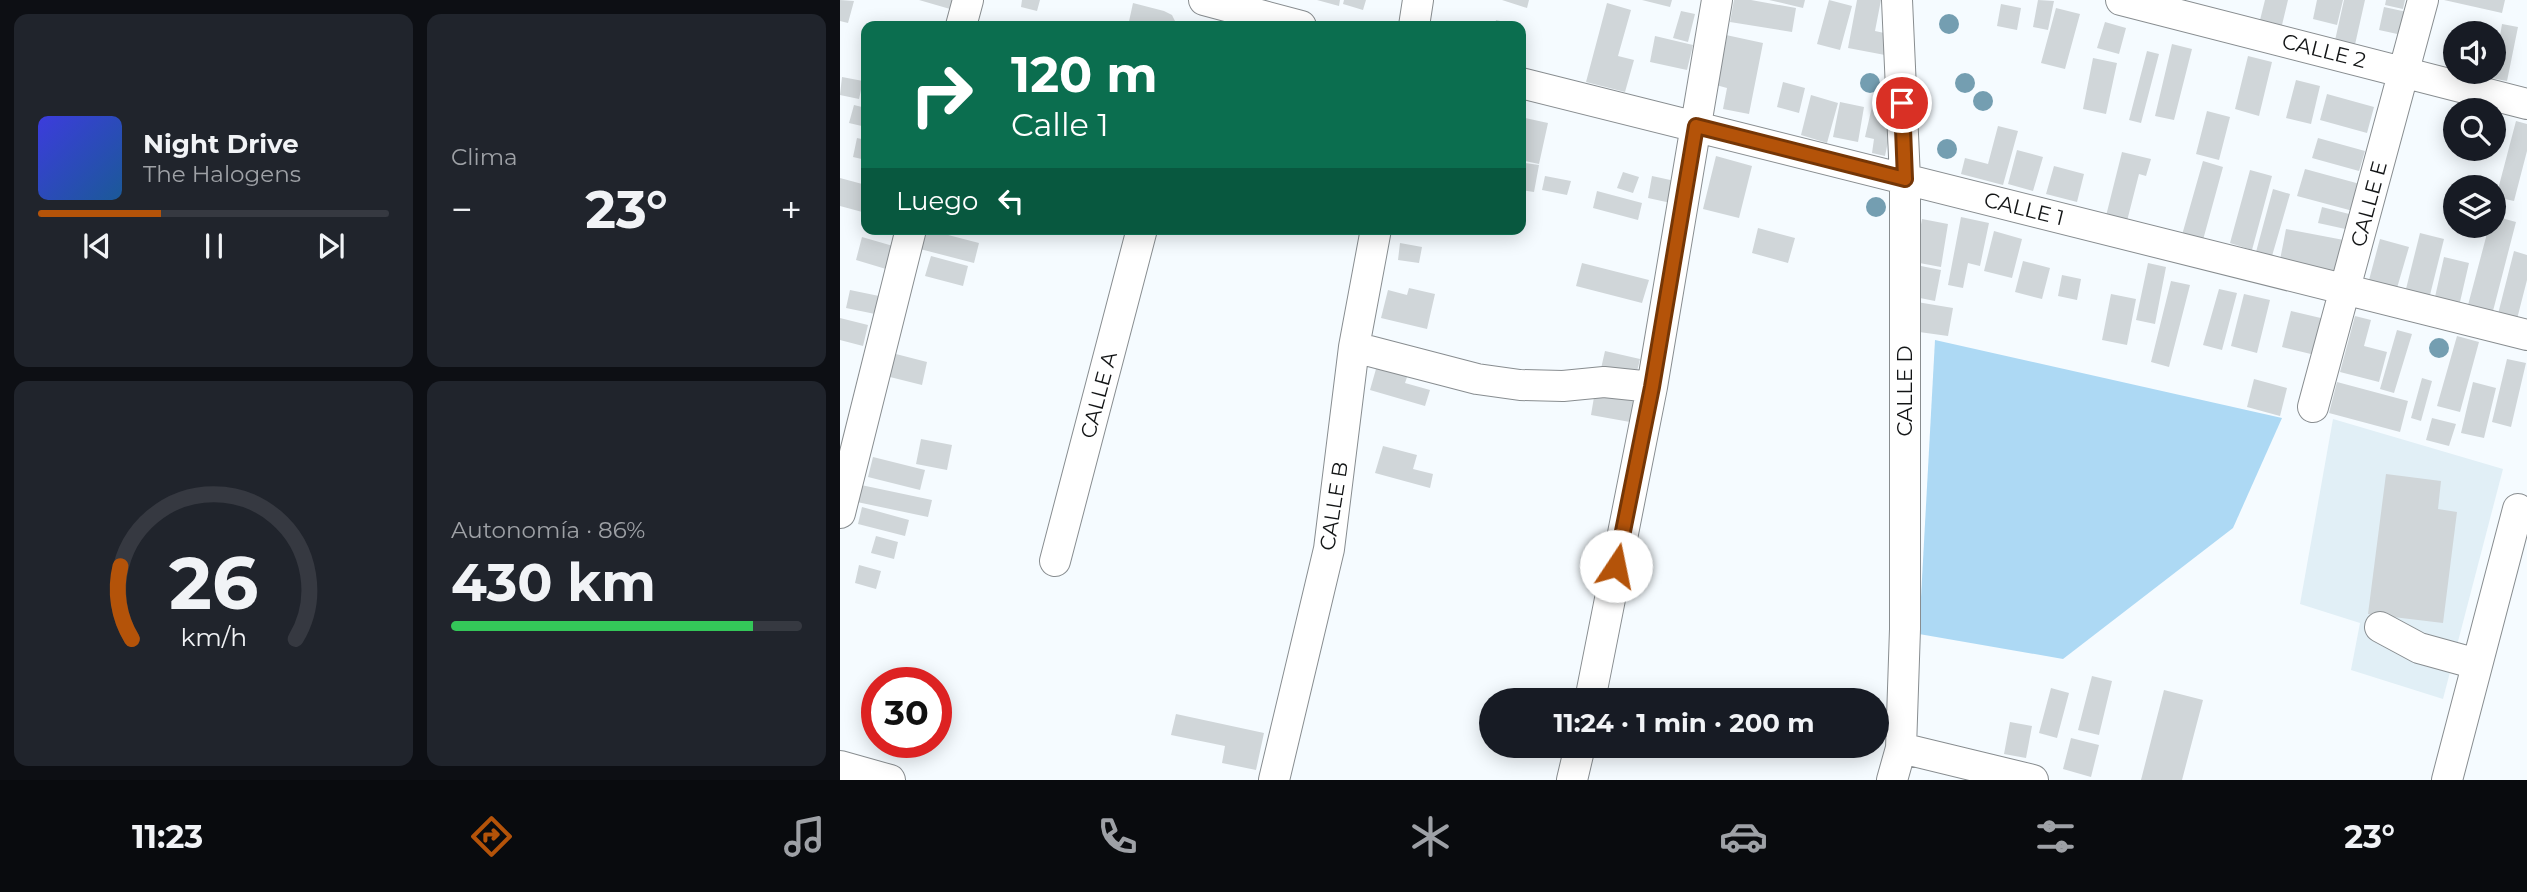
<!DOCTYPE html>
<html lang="es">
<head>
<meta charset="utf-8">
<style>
	:root { --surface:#171b24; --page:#20242c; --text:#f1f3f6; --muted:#9ea1a6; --line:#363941; --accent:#b45309 }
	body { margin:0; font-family:Montserrat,sans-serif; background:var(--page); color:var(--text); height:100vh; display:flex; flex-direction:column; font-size:26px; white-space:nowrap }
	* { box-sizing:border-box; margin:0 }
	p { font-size:23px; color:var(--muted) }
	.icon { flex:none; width:38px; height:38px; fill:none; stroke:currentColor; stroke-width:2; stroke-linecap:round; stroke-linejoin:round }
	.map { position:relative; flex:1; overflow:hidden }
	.sheet { display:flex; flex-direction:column; gap:14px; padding:14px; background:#0d0f14; width:840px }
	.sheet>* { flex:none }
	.top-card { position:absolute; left:21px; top:21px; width:665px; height:214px; border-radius:14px; box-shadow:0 4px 18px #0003; background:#0b6e4f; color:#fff; overflow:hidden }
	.controls { position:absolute; left:1603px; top:21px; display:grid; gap:14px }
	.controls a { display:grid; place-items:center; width:63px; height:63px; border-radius:50%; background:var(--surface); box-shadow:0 4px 18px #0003; font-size:35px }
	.speed { position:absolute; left:21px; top:667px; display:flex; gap:14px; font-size:35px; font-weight:700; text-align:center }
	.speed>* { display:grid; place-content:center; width:91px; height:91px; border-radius:50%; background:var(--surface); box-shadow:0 4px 18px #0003; line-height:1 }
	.speed .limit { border:10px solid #d22; background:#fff; color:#111 }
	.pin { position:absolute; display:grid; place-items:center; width:60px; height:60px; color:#fff; margin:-30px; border:4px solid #fff; border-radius:50%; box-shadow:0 2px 7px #0007 }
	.me { position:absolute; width:77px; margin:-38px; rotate:11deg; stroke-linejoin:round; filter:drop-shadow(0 0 5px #0008) }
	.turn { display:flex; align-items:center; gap:24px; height:147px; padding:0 35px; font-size:32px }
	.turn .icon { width:91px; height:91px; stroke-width:2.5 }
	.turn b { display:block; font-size:49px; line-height:60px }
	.then { display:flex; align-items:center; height:66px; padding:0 35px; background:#0003; gap:14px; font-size:26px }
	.big { font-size:52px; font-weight:700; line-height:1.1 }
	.sheet .widget { flex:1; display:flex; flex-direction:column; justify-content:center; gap:10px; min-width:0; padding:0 24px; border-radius:14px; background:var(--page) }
	.sheet .dial { align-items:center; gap:0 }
	.dial svg { height:182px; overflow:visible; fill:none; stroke:var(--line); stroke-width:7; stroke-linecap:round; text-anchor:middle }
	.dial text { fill:var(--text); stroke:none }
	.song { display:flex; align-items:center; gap:21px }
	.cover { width:84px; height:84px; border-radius:10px; background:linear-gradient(135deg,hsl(240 70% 55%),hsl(210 70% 35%)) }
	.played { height:7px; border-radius:4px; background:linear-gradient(90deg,var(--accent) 35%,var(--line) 35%) }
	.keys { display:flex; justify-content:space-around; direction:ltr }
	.heat { display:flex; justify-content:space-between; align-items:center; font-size:38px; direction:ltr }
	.charge { height:10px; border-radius:5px; background:linear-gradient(90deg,#34c759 86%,var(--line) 0) }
	.sheet .tiles { flex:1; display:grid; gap:14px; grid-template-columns:repeat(2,1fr) }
	.trip { position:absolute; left:639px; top:688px; width:410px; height:70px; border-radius:35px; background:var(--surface); box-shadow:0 4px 18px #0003; font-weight:700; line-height:70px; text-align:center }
	.dock { display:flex; height:112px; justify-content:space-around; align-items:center; background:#090b0e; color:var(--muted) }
	.dock .icon { width:49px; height:49px }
	.dock .current { color:var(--accent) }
	.dock b { font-size:32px; color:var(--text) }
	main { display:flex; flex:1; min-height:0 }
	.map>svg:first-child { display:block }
</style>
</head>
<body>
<main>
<section class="sheet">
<div class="tiles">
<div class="widget">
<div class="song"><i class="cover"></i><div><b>Night Drive</b><p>The Halogens</p></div></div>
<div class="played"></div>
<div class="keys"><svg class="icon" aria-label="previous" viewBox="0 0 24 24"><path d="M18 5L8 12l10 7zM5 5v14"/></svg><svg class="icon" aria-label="pause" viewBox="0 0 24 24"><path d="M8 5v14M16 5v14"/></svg><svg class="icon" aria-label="next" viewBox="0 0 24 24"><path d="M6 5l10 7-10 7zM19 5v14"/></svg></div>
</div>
<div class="widget"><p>Clima</p>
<div class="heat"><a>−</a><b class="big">23°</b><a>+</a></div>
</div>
<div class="widget dial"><svg viewBox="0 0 100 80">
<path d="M14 69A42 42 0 1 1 86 69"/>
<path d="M14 69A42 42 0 0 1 9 37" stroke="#b45309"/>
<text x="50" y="56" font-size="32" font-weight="700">26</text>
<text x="50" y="72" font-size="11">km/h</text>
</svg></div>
<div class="widget"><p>Autonomía · 86%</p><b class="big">430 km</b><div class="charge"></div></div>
</div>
</section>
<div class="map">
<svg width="1687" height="780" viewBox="0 0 1687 780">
	<rect width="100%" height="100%" fill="#f5fbff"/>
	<path fill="#e1eff6" d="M1493,419l170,50 -60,230 -92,-29 9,-47 -60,-19z"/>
	<path fill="#add9f4" d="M1095,340l347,78 -49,110 -170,131 -144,-25z"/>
	<path fill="#d0d6d9" d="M0,0l14,1 -6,22 -8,-2z
		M79,0h33l-2,9z
		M182,0h18l-3,11 -16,-4z
		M477,0h23l-1,6z
		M504,0h22l-3,10 -20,-6z
		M662,0h27l-2,8z
		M802,0h30l-2,7z
		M894,0h17l45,8 -4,24 -62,-10z
		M929,0h36l-2,8z
		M989,0l23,6 -12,44 -23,-6z
		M1017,0h24l-6,31 14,3 -4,21 -37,-7z
		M1198,0l16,1 -6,29 -15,-3z
		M1425,0h23l-6,25 -22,-5z
		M1477,0h26l-6,25 -24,-6z
		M1504,0h21l-11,49 -20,-4z
		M1546,0h19l-2,9 -18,-4z
		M1604,0h61l-3,13z
		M293,3l31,8 8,4 3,6 -1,5h-46z
		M767,3l24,7 -13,46 16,4 -9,32 -39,-10z
		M1161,4l20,4 -4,22 -20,-4z
		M1544,7l23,5 -5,23 -23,-5z
		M1216,8l24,6 -15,55 -24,-6z
		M841,11l14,3 -7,28 -15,-4z
		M656,20l22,5v1h-23z
		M1265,22l21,6 -7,26 -22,-6z
		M1662,24l16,3 -11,54 -16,-3 3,-6z
		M886,35l37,8 -14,71 -26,-5 4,-21 -11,-3z
		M815,36l38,9 -6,25 -37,-8z
		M1332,44l20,5 -18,71 -19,-4z
		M1307,51l12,3 -18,69 -12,-3z
		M1408,56l24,6 -13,54 -24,-7z
		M1253,58l24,5 -11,51 -23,-5z
		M2,77l21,4 -4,18 -19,-4z
		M1456,80l24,6 -9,38 -25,-6z
		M943,82l22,6 -6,25 -22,-6z
		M1487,94l47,13 -7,26 -47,-13z
		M971,95l27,8 -11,40 -26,-8z
		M1034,98l22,5 -11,53 -13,-3 2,-14 -9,-2z
		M1000,102l24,5 -6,35 -25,-5z
		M14,105l12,3v19l-17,-4z
		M1367,111l23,6 -11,43 -23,-6z
		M681,117l27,6 -9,41 -18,-4z
		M1676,121l11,3v27l-13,50 -18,-4z
		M1158,126l20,5 -15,54 -42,-11 4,-16 23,6z
		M17,138l9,2v20l-13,-3z
		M1478,138l47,13 -6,20 -47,-13z
		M1177,150l26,7 -10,34 -25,-7z
		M1282,152l29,7 -5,17 -7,-2 -12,47 -21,-5z
		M876,156l36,10 -13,52 -36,-9z
		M1363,161l20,6 -20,73 -21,-5z
		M685,163l14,2 -5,27 -13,-2z
		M1214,166l30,8 -7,28 -31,-8z
		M1465,169l55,15 -7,27 -56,-15z
		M1410,170l22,6 -20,74 -22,-7z
		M783,172l16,5 -6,16 -16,-5z
		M705,176l26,5 -4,14 -25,-5z
		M812,176l23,5 -4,22 -23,-5z
		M0,178l26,7v28l-26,-7z
		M1433,189l17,5 -18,62 -16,-4z
		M757,191l45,12 -4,17 -45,-12z
		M1482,207l31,8 -3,15 -32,-7z
		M1654,216l22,6 -23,89 -25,-6 21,-79h5z
		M1121,217l28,6 -9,43 -12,-3 -5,25 -15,-3z
		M1082,219l26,5 -7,43 -27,-5z
		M918,228l37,10 -7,25 -36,-10z
		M85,229l54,14 -5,20 -54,-14z
		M1446,229l63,12 -6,32 -63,-13z
		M1154,231l28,8 -10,39 -28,-7z
		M1580,233l24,6 -14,56 -24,-6z
		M22,237l31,9 -7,23 -30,-9z
		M1540,239l29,8 -12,41 -28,-8z
		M560,243l22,4 -3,16 -21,-3z
		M1674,251l13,4v25l-10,39 -19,-5z
		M91,256l37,10 -5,20 -38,-10z
		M1604,257l25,6 -9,39 -25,-5z
		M1183,261l27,7 -8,31 -27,-7z
		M742,263l67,17 -7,23 -66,-17z
		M1308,263l18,4 -11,57 -19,-4z
		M1081,266l20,4 -6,31 -20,-4z
		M1222,275l19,4 -4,21 -19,-4z
		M1331,281l19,4 -21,82 -18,-5z
		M569,288l26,6 -8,35 -46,-11 7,-28 19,5z
		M1379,289l18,4 -15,57 -19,-5z
		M10,290l29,6 -4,18 -29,-6z
		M1271,294l25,5 -9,46 -25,-5z
		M1404,294l26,6 -13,53 -26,-7z
		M1077,302l36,6 -5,28 -36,-5z
		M1451,311l34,8 -10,36 -33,-8z
		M1515,316l16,4 -7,26 23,6 -8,30 -39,-10z
		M0,318l28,7 -5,21 -23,-6z
		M1557,330l15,4 -18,59 -14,-4z
		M1617,336l22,6 -19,70 -23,-6z
		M765,351l35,8 -5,21 -35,-7z
		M52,353l35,9 -5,23 -36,-9z
		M1667,359l19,4 -15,64 -19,-5z
		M538,362l31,9 -4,12 25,7 -5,16 -55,-16z
		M1582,378l10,3 -11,40 -10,-3z
		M1414,379l33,9 -7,28 -33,-9z
		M1497,382l71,19 -8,31 -71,-19z
		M1633,382l23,6 -12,50 -23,-5z
		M756,385l40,7 -6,30 -39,-7z
		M1592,418l24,6 -7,22 -23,-6z
		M81,439l31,6 -5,25 -31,-6z
		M543,446l34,9 -4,14 20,5 -3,14 -55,-15z
		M33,457l52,13 -5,20 -52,-13z
		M1546,474l55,7 -3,28 19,3 -14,111 -75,-9z
		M21,485l71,15 -4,17 -71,-15z
		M22,507l47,13 -4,16 -47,-12z
		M36,536l22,6 -4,17 -23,-6z
		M19,565l22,6 -5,18 -21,-6z
		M1252,676l20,5 -13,54 -21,-5z
		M1211,688l18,5 -12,45 -18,-5z
		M1324,690l39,10 -21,80h-41z
		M336,714l88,19 -8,37 -34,-7 3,-17 -54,-11z
		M1170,722l22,4 -6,32 -22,-4z
		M1231,738l28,7 -8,32 -28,-8z"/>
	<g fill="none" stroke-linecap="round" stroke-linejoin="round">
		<g stroke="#888d90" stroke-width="32">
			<path id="minor" d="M364,0l97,26
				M1281,0l406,104
				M121,26l7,-26
				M574,26l4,-26
				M681,83l1006,252
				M514,347l123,32 43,6 43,1 41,-4 48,5
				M1473,407l110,-407
				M0,513l71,-284
				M215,561l87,-332
				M1540,627l39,21 58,16
				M750,700l62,-313 65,-387
				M1061,748l132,32
				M0,766l50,14
				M434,780l55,-231 25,-202 22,-118
				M732,780l8,-34
				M1052,780l9,-32 4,-119v-450l-8,-179
				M1607,780l71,-271"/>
		</g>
		<use href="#minor" stroke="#fff" stroke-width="30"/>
	</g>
	<g fill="#749eb1">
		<circle cx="1109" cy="24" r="10"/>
		<circle cx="1030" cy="83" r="10"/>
		<circle cx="1125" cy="83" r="10"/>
		<circle cx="1143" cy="101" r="10"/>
		<circle cx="1107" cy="149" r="10"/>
		<circle cx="1036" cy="207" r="10"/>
		<circle cx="1599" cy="348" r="10"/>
	</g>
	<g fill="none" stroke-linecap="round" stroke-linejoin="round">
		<g stroke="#753606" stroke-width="18">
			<path id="route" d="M776,566l36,-179 44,-261 209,53 -3,-76"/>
		</g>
		<use href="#route" stroke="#b45309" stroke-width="12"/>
	</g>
	<g text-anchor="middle" stroke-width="6" stroke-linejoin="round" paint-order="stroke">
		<g font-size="21" fill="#131516" stroke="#fff">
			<text transform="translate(1484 51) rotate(14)" y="7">CALLE 2</text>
			<text transform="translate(1529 204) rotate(-75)" y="7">CALLE E</text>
			<text transform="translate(1184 209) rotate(14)" y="7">CALLE 1</text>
			<text transform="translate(1065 391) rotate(-90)" y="7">CALLE D</text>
			<text transform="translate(259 395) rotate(-75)" y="7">CALLE A</text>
			<text transform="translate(494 506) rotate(-81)" y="7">CALLE B</text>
		</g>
	</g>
</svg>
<div class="controls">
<a><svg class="icon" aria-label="sound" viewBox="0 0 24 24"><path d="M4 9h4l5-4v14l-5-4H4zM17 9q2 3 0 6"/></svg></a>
<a><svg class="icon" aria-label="search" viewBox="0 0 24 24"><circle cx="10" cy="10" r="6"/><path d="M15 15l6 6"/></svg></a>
<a><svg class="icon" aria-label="layers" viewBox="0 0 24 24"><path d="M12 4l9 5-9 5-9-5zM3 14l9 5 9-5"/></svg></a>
</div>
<div class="speed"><div class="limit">30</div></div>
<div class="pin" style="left:1062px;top:103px;background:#d93025"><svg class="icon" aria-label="arrive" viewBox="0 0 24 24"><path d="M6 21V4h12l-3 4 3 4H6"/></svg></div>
<svg class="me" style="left:776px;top:566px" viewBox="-20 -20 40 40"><circle r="19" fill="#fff"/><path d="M0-13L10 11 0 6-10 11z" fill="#b45309"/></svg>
<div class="trip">11:24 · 1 min · 200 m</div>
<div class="top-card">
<div class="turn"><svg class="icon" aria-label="right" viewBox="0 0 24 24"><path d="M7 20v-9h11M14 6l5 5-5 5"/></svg><div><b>120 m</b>Calle 1</div></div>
<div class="then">Luego<svg class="icon" aria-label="left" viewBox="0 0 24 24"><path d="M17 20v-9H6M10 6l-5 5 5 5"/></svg></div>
</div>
</div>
</main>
<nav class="dock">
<b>11:23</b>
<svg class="icon current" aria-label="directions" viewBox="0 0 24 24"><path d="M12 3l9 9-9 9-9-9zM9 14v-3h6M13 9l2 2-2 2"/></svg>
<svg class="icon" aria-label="music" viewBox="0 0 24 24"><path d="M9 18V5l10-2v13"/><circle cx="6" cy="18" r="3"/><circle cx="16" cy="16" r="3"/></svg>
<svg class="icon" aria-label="phone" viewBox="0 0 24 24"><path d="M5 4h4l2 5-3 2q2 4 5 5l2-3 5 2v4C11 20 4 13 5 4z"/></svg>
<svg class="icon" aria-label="climate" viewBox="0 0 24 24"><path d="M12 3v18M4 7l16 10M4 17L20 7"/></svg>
<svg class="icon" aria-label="car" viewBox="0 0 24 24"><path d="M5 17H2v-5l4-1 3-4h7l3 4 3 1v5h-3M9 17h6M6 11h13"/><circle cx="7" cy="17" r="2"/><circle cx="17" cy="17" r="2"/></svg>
<svg class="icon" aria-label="filters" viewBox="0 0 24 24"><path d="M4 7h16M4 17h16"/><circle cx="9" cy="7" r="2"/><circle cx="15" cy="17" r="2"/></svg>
<b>23°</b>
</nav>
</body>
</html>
